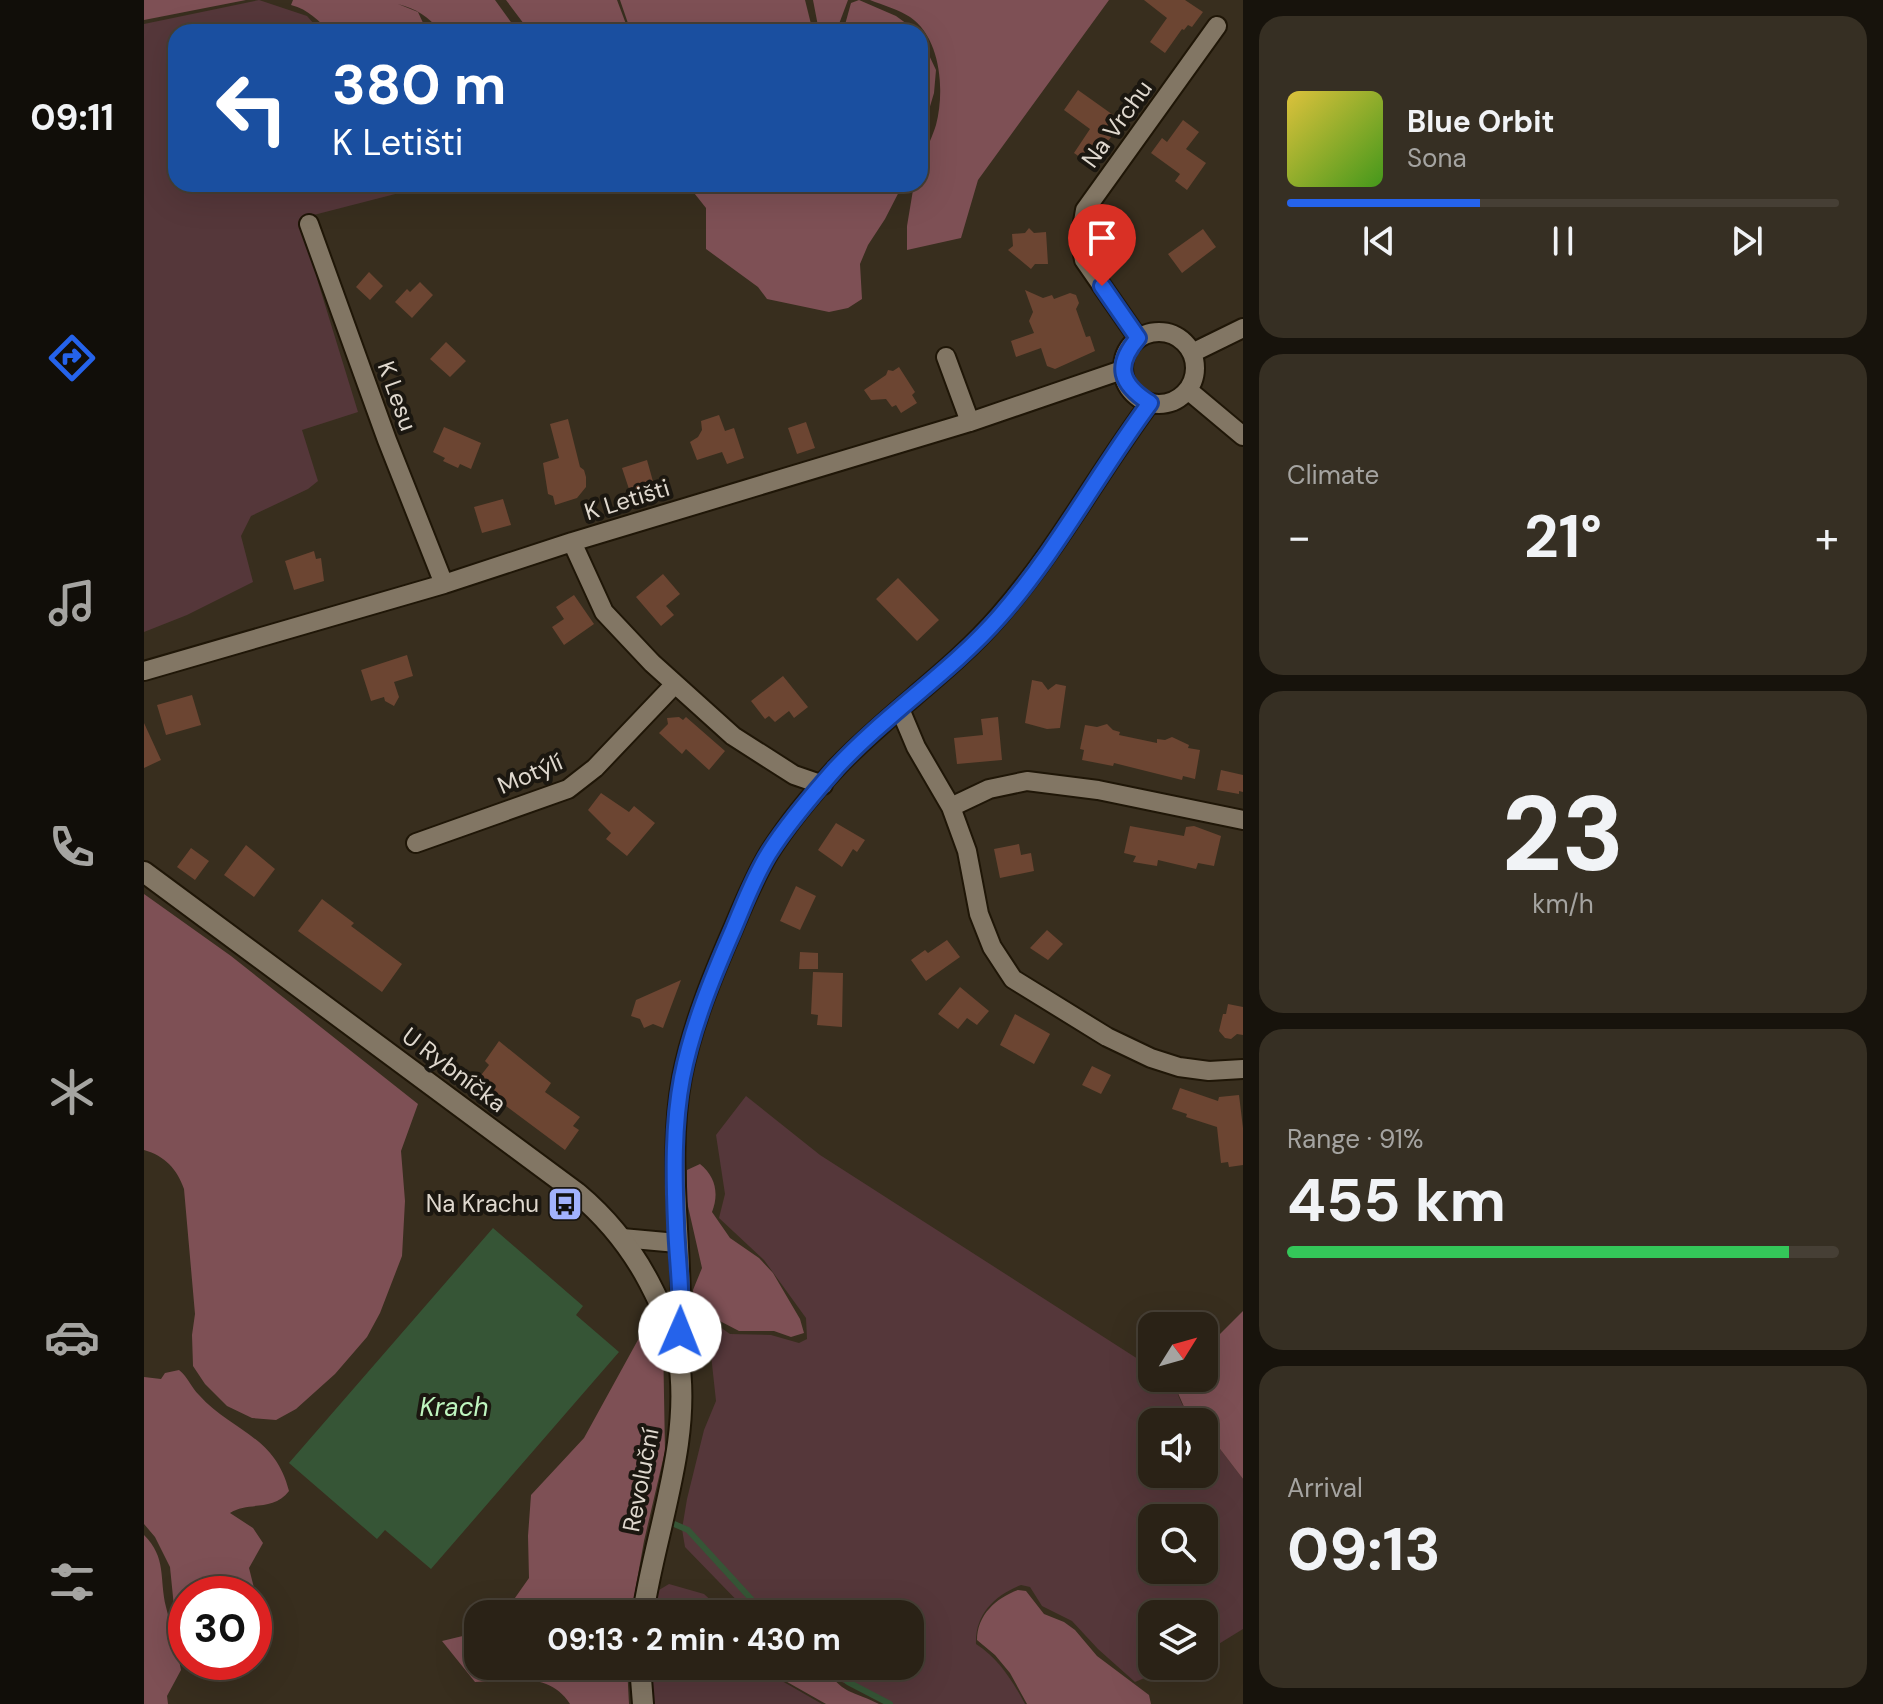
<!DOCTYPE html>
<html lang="en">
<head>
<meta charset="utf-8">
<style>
	:root { --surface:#2a2216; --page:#362f23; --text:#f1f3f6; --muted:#a5a4a1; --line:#463f35; --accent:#2563eb }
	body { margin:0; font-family:"DM Sans",sans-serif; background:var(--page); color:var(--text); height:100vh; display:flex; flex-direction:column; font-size:30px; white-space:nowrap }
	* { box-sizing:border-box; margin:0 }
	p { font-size:26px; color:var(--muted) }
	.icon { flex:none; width:44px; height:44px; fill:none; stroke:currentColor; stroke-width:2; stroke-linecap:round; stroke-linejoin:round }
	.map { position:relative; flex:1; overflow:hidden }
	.panel { display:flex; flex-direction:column; gap:16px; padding:16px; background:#17130c; width:640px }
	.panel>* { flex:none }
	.guide { position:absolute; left:24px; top:24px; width:760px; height:168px; border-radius:24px; box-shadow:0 8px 32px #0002,0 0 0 2px var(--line); background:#1a4fa0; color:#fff; overflow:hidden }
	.needle { width:52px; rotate:53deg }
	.controls { position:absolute; left:994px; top:1312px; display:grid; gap:16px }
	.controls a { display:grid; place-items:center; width:80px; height:80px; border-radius:16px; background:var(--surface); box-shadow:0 8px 32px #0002,0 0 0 2px var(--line); font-size:40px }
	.speed { position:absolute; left:24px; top:1576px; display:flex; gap:16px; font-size:40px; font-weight:700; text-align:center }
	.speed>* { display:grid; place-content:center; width:104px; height:104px; border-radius:50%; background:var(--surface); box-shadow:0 8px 32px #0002,0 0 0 2px var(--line); line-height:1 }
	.speed .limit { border:12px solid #d22; background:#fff; color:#111 }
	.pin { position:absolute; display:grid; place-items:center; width:68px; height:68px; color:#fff; margin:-82px -34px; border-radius:50% 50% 50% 0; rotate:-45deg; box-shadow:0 0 8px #0007 }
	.pin .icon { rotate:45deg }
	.me { position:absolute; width:88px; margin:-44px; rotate:1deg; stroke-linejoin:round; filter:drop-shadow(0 0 6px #0008) }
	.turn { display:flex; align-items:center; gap:28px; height:168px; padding:0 32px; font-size:36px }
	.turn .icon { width:104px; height:104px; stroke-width:2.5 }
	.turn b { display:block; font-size:56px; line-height:68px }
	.big { font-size:60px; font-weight:700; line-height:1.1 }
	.panel .widget { flex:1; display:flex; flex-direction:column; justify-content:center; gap:12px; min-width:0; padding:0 28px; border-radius:24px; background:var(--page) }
	.panel .dial { align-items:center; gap:0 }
	.dial b { font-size:104px; line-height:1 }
	.song { display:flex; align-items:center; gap:24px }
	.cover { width:96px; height:96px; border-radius:12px; background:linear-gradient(135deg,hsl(50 70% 55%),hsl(100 70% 35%)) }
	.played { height:8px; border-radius:4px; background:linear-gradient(90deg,var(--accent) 35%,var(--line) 35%) }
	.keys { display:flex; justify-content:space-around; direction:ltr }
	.heat { display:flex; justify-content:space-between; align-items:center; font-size:44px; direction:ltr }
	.charge { height:12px; border-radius:6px; background:linear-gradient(90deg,#34c759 91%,var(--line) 0) }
	.trip { position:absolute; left:320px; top:1600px; width:460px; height:80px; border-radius:24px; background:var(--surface); box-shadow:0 8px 32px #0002,0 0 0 2px var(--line); font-weight:700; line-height:80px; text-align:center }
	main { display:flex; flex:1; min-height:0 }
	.tab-bar { display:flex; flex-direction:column; width:144px; justify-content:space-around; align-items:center; background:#110e09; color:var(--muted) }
	.tab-bar .icon { width:56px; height:56px }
	.tab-bar .on { color:var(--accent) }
	.tab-bar b { font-size:36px; color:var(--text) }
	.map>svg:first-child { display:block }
</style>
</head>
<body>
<main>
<nav class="tab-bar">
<b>09:11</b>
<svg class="icon on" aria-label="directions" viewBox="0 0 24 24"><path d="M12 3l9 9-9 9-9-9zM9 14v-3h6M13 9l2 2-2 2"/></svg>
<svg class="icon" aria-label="music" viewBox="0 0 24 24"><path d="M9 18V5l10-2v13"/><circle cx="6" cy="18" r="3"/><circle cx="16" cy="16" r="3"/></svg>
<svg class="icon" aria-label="phone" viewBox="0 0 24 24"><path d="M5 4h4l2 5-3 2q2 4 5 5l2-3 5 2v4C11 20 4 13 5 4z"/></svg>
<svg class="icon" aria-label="climate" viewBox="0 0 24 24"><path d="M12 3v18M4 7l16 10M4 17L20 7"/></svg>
<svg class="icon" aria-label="car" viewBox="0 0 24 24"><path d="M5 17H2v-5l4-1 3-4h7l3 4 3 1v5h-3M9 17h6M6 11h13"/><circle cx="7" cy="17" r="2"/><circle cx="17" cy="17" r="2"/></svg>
<svg class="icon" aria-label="filters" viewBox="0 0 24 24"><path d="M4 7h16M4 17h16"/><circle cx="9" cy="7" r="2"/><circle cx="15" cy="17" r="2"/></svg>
</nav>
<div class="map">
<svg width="1099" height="1704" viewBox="0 0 1099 1704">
	<rect width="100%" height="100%" fill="#382e1e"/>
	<path fill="#55373a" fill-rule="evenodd" d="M115,0l48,16 14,16h-145v152h224l3,8 -101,26 16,64 40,130 -56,18 16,51 -10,8 -57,27 -10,20 12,46 -66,33 -43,17v-608z
		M602,1096l74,59 332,213v10c28,0 20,9 32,29 3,6 9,10 14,15h-46v52h52v-46l39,51v150l-39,24v-39h-52v52h21l-38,16 -37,-33 -26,-28 -30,-15 -12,-19 -9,-2c-26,10 -46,29 -45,59 23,15 36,36 49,60h-132l-58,-25 -5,-13h80v-52h-160l-65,-67 -3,-18 5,-30 17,-69 12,-29 -8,-74 5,-5 17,12 41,1 28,8 8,-4 -1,-21 -42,-58 -45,-42 6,-24 -9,-59zM1008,1518h52v52h-52z
		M525,1584l35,10 22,20h-72l5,-24z
		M507,1666h110l7,7 54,31h-168z"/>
	<path fill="#7e5055" d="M0,0h102l-102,20z
		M149,0h202l23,32h-78c-11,-16 -24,-23 -42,-28l20,8 6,13 9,2 5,5h-106c-14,-10 -23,-23 -41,-27z
		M362,0h111l12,32h-99z
		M476,0h185l7,28 4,4h-185z
		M669,0h35l-12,32 -18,-6z
		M715,0l37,16 22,16h-75l8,-29z
		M726,0h239l-131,180 -17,58 -54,12v-24l7,-42h6c0,-28 8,-34 16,-59 9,-34 5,-87 -26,-108 -11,-7 -27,-12 -40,-17z
		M776,36l16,34 -2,23 -14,47z
		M543,184h216l-18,35 -17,26 -8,19 2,35 -14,9 -19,4 -62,-13 -9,-12 -52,-38v-41z
		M0,894l87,62 187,148 -17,47 4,50 -3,55 -22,57 -13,24 -32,37 -39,35 -20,11 -24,-2 -25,-12 -22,-22 -12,-18 -1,-31 3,-21 -11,-125c-7,-20 -19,-33 -40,-39z
		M556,1164c16,13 19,30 12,48l18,26 29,20 14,15 27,46 4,14 -13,4 -17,-6h-35l-25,-13h-8l-8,10 -5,-38 9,-22 -15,-66v-32z
		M1099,1311v168l-39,-51v-6h-6l-13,-13 -12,-27 4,-4h27v-28z
		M506,1318l7,6 6,14 2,113 -21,90 -13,73h-134l13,-9 19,-27 -1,-42 3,-41 53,-57z
		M35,1370c9,7 12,17 20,25 33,37 76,40 90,96 -16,21 -41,10 -59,22l23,15 10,15 -14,25 10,40 -5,11v-25h-68v68h31l-15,13 -14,-4 -11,-34 -7,-70 -15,-30 -11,-13v-147l17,2 4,-6z
		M0,1535c23,23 15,43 22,72 5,21 11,41 15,63l-14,26 1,8h-24z
		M874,1590l8,1 18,23 20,8 11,8 22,26 52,39 2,9h-124l-17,-31 -15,-18 -18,-15c0,-25 19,-42 41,-50z
		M334,1628v38h149l2,38h-59c-21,-33 -61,-24 -95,-22l-33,-41 29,-7z
		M621,1666h62c10,27 29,26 52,38h-53l-60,-34z"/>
	<path fill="#365536" d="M349,1228l90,78 -7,9 43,37 -188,217 -46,-39 -8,9 -88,-76z"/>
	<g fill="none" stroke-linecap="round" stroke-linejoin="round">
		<path stroke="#365536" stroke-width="6" d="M521,1520l23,10 77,84
			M684,1666l20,16 42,22"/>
	</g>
	<path fill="#6c4532" d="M1000,0h41l18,12 -11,15 -4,-2 -4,5 -2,-1 -17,24 -15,-11 17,-24z
		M934,90l45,32 -33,42 -16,-11 16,-24 -26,-19z
		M1039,120l16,12 -13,17 20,14 -19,27 -12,-9 5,-7 -29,-21 11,-15 5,4z
		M885,228l5,5 12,-1 2,32h-13l-4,5 -23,-19 5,-4 -1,-12 13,-1z
		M1059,229l13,18 -34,26 -14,-19z
		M225,272l14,14 -13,14 -14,-13z
		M276,282l13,13 -21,23 -17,-16 12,-13 3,3z
		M881,290l18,8 9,-3 2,4 16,-6 6,2 3,8 -3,6 10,28 4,-1 5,15 -40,18 -8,-3 -6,-18 -25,9 -5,-16 23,-8 -5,-12 4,-9z
		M302,342l20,19 -16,16 -20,-18z
		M755,367l16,25 -3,3 5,8 -16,10 -5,-8 -4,2 -6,-8 -15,1 -7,-10 22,-15 2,-5 5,1z
		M575,415l6,16 9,-3 10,30 -17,6 -5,-12 -25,8 -7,-18 8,-5 4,-7 -1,-9z
		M424,419l12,48 4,3 2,7v10l-9,11 -22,7 -2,-9 -5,-2 -5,-31 16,-5 -9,-34z
		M662,422l9,26 -18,6 -9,-26z
		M300,427l37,16 -10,26 -11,-5 -2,4 -15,-7 2,-3 -12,-6z
		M503,460l7,25 -24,7 -8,-24z
		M359,499l8,26 -29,8 -8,-26z
		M170,551l2,8 5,-1 3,23 -30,9 -9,-29z
		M519,574l17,20 -14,12 8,9 -13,11 -25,-29z
		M754,578l41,42 -22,21 -41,-42z
		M430,595l20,29 -30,21 -12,-18 12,-8 -8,-12z
		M263,655l6,21 -19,6 5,15 -5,9 -9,-5 -1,-4 -13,4 -10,-31z
		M639,676l25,31 -14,11 -5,-7 -14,11 -6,-6 -4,3 -14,-18z
		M888,680l10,2 6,8 8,-6 10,2 -6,42 -13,1 -22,-6z
		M48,695l9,30 -35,10 -9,-30z
		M535,717l4,3 3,-3 39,34 -16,19 -23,-21 -4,5 -23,-21 9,-9 -1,-6z
		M854,717l4,43 -45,4 -3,-26 29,-3 -2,-16z
		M0,723l17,37 -17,8z
		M963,724l6,6 7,2 -1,3 38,8v-4l8,1 7,-3 17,8 -1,3 12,2 -5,29 -12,-3 -1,4 -68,-17 -1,3 -31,-6 2,-10 -4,-1 5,-24 12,2z
		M1077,770l22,5v17l-4,-1v3l-22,-4z
		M457,793l28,19 5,-6 21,17 -28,33 -21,-17 5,-6 -23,-23z
		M692,823l29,17 -8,12 -4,-3 -11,18 -24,-17z
		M986,826l54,10 2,-9 8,-1 27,10 -7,30 -16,-3 -2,6 -38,-9 -1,6 -24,-4 3,-6 -12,-3z
		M875,844l2,11 10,-2 3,18 -34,7 -6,-29z
		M102,845l29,24 -21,28 -30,-22z
		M47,848l18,13 -14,19 -18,-13z
		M652,886l20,10 -16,34 -20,-9z
		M178,899l32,24 -3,3 51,38 -20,28 -84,-61z
		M903,930l16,14 -15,16 -18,-12z
		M803,940l13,17 -34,24 -15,-21 14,-10 3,3z
		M656,952l18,1v16h-19z
		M669,972l30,1 -1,54 -25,-2 1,-10 -7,-1z
		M537,980l-18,48 -10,-4 -9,4 -4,-9 -9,-3 5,-16z
		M816,987l29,24 -12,14 -10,-7 -9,11 -20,-15z
		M1084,1004l15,3v28l-6,-1 -6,5 -6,-1 -6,-7 4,-17h3z
		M871,1014l35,20 -16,30 -34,-19z
		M355,1041l52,42 -6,9 35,25 -7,9 6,4 -14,20 -90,-67 14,-18 -4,-4z
		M948,1066l19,9 -10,19 -19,-9z
		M1036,1088l38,13 1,-4 20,-2 4,33v37l-14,2 -1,-5 -7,1 -4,-36 -31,-10 1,-3 -15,-5z"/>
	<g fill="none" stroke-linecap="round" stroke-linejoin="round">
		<g stroke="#1f1607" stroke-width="22">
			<path id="street" d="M165,224l78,216 57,144
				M979 368a36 36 0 1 1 72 0a36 36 0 1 1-72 0Z
				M994,338l-54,-78 -4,-21 5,-29 132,-184
				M1048,353l51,-25
				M802,357l24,65
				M1044,390l55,46
				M428,542l32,70 48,51 81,73 61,39 29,10
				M0,671l300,-87 128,-42 398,-120 152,-52
				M756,709l16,38 35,60 16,44 12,63 13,33 21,32 94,58 44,21 28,9 30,4 34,-2
				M807,807l38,-18 38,-8 71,9 145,30
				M272,843l152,-54 27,-21 80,-84
				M478,1238l55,5
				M535,1348c8,-89 -14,-181 3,-271 10,-51 30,-100 51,-148 11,-26 22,-53 36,-76 19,-30 44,-60 68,-86 51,-54 114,-95 163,-152 57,-65 98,-142 150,-212"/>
		</g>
		<g stroke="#1f1607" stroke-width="24">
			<path id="secondary" d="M0,872l433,321c31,26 53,53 72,89 12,23 24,48 29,73 15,84 -23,177 -35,259
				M496,1666l3,38"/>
		</g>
		<use href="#street" stroke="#827664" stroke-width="18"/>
		<use href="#secondary" stroke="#827664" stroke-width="20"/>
	</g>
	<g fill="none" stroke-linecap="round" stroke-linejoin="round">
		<g stroke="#184099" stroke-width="20">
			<path id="route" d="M536,1332c3,-36 -3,-72 -4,-109 -2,-47 -3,-98 6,-145 10,-51 30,-100 51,-148 11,-26 21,-53 36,-77 18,-29 44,-59 67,-85 51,-55 115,-96 164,-152 57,-65 98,-143 150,-213 -30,-19 -36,-37 -12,-65l-36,-52"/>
		</g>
		<use href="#route" stroke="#2563eb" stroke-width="14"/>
	</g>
	<defs>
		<g id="bus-square" transform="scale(1.8)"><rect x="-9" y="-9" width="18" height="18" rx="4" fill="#a1b2fd" stroke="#1b1710"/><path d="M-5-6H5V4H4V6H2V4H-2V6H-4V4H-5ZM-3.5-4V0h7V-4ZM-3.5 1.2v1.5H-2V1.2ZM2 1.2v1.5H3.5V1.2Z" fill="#111"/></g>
	</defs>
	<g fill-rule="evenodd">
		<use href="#bus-square" x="421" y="1204"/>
	</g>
	<g text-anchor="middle" stroke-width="8" stroke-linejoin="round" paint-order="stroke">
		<g font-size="24" fill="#dfd8ce" stroke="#1b1710">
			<text transform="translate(973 124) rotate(-54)" y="8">Na Vrchu</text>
			<text transform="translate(253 396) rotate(70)" y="8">K Lesu</text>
			<text transform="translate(483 500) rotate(-17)" y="8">K Letišti</text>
			<text transform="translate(386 774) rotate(-23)" y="8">Motýlí</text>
			<text transform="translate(310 1070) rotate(37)" y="8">U Rybníčka</text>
			<text transform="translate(497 1480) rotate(-79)" y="8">Revoluční</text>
		</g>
		<g font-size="24" fill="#dfd8ce" stroke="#1b1710" text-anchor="end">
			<text x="395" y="1212">Na Krachu</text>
		</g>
		<g font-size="26" font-style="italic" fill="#bff5bf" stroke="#1b1710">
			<text x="310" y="1416">Krach</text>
		</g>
	</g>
</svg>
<div class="controls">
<a><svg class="needle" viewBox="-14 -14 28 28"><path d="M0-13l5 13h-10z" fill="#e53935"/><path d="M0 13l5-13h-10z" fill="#a5a4a1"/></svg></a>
<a><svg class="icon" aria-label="sound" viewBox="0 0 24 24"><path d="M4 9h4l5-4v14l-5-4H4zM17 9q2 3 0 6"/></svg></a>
<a><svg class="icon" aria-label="search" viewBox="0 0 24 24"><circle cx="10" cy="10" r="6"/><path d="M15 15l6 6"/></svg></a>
<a><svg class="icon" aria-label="layers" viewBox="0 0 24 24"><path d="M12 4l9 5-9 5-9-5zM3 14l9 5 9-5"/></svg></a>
</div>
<div class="speed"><div class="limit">30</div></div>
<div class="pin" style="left:958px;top:286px;background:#d93025"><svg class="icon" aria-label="arrive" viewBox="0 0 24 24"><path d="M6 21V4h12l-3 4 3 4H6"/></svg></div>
<svg class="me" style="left:536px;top:1332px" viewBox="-20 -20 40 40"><circle r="19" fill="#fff"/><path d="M0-13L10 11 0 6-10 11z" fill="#2563eb"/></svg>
<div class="trip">09:13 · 2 min · 430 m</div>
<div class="guide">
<div class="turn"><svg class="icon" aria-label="left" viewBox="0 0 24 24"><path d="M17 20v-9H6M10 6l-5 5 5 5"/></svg><div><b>380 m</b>K Letišti</div></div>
</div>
</div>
<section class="panel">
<div class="widget">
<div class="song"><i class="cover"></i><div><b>Blue Orbit</b><p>Sona</p></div></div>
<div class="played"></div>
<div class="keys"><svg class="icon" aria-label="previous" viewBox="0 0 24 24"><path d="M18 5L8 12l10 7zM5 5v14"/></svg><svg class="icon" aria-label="pause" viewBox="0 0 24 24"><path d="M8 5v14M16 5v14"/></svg><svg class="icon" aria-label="next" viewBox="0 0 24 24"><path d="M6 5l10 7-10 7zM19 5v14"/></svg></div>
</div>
<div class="widget"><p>Climate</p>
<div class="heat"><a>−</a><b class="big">21°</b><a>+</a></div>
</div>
<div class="widget dial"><b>23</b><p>km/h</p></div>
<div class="widget"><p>Range · 91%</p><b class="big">455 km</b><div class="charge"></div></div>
<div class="widget"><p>Arrival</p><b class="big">09:13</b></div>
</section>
</main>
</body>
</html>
